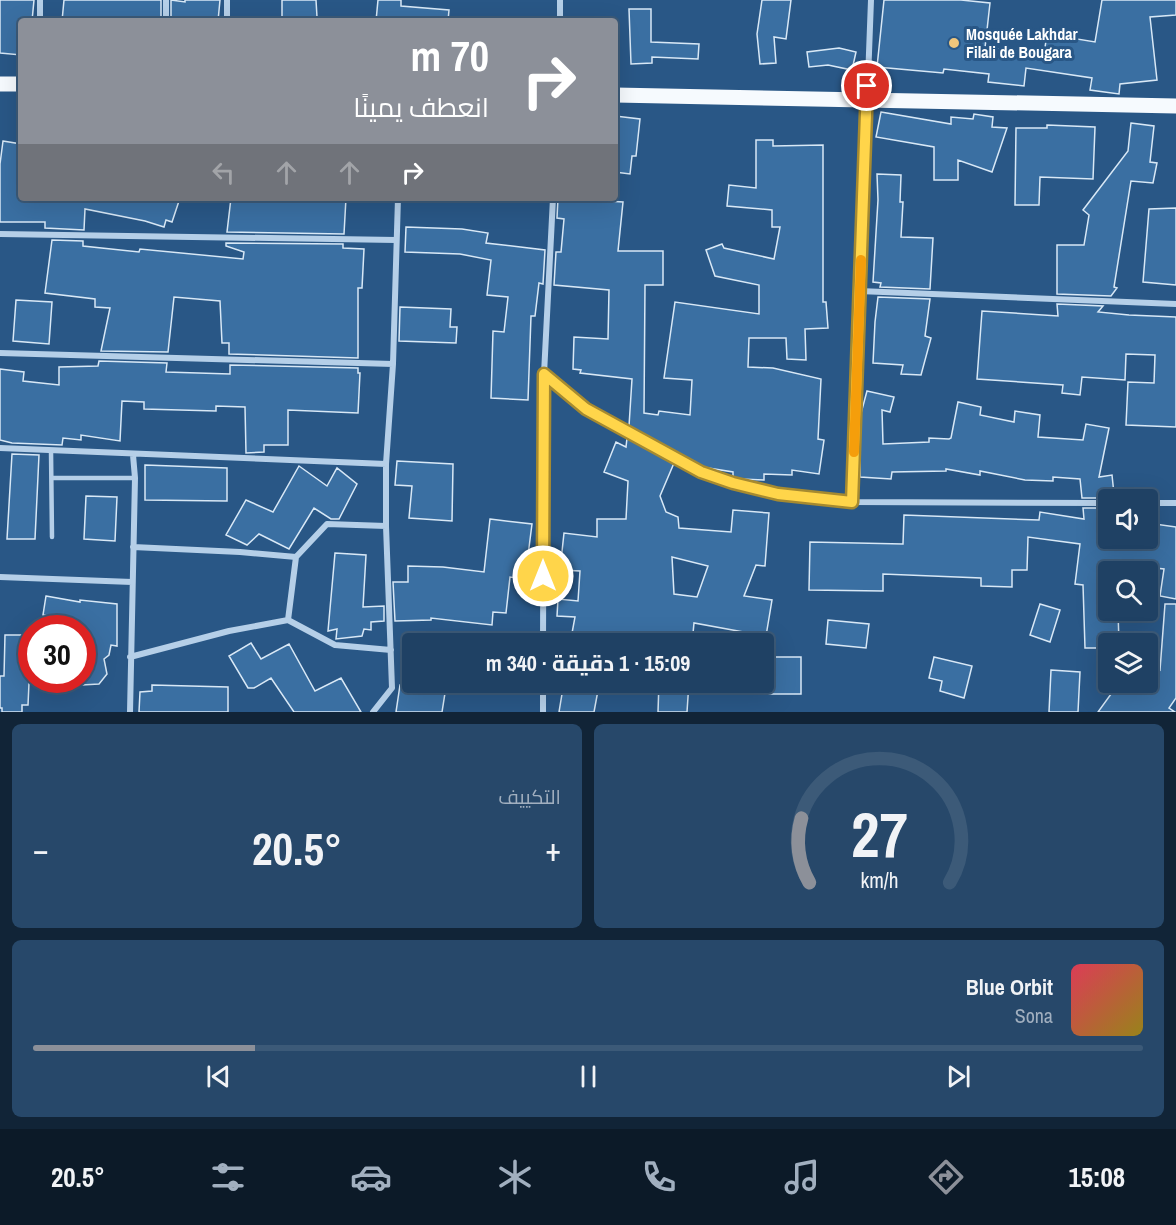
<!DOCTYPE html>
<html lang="ar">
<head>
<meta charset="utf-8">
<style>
	:root { --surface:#1f4164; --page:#27486a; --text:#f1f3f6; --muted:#a1afbf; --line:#3c5a78; --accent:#8c9099 }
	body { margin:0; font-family:"Archivo Narrow",Cairo,sans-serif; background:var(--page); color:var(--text); direction:rtl; height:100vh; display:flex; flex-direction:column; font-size:22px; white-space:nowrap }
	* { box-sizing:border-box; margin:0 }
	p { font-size:20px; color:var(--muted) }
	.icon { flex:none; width:33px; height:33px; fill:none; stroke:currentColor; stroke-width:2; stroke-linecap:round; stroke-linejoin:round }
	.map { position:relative; height:712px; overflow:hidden; direction:ltr }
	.sheet { display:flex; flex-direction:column; gap:12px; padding:12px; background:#112437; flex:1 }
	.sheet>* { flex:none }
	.guide { position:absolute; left:18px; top:18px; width:600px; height:183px; border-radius:6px; box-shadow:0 6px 24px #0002,0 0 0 2px var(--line); direction:rtl; background:#8c9099; color:#fff; overflow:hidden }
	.tools { position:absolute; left:1098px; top:489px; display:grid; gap:12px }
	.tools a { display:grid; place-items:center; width:60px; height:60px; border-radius:6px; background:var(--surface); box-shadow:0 6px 24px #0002,0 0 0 2px var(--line); font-size:30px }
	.speed { position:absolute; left:18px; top:615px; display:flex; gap:12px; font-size:30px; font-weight:700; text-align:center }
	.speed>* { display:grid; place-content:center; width:78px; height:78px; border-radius:50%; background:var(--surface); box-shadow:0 6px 24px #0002,0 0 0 2px var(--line); line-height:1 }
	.speed .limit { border:9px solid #d22; background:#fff; color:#111 }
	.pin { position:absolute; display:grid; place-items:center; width:51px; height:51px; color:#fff; margin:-26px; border:3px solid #fff; border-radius:50%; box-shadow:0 2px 6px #0007 }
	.me { position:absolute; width:66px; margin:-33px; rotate:0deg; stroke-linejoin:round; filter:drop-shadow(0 0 4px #0008) }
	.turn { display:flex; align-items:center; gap:21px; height:126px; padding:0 30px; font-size:27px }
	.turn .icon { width:78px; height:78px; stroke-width:2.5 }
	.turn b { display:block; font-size:42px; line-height:51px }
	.lanes { display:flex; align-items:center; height:57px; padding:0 30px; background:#0003; justify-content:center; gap:30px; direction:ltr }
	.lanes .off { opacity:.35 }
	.big { font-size:45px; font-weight:700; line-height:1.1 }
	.sheet .tile { flex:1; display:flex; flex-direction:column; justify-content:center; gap:9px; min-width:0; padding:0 21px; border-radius:9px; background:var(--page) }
	.sheet .dial { align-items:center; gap:0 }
	.dial svg { height:156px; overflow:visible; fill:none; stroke:var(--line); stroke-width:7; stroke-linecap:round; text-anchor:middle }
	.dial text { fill:var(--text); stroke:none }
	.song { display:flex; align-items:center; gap:18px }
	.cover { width:72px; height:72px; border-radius:9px; background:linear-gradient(135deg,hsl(350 70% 55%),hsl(50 70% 35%)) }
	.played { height:6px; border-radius:3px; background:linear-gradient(90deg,var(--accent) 20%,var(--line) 20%) }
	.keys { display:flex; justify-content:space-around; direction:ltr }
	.heat { display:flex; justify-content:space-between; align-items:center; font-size:33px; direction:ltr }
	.sheet .tiles { flex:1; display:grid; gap:12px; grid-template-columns:1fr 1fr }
	.tile:last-child { grid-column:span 2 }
	.trip { position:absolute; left:402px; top:633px; width:372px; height:60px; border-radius:6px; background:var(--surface); box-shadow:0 6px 24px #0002,0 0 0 2px var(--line); font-weight:700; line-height:60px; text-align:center; direction:rtl }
	.menu { display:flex; height:96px; justify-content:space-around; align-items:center; background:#0c1a28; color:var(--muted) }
	.menu .icon { width:42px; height:42px }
	.menu .active { color:var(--accent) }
	.menu b { font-size:27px; color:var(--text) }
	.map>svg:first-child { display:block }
</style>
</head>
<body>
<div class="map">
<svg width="1176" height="712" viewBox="0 0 1176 712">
	<rect width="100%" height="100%" fill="#295786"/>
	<path fill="#3a6fa2" stroke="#d8e8f6" stroke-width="1.5" fill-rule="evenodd" d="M0,0h34l-2,21h-11v34l-21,-2z
		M64,0h97v21h-99z
		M171,0l14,2v-2h35l-2,21h-47z
		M282,0h34l1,17 -35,1z
		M378,0h23v6l48,4 -1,11h-72z
		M762,0h29l-5,39 -12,-2 2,26 -16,1 -3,-30z
		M884,0h77l29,3 -5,45 59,6 3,-20 48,8 7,-42h74v15l-26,2 7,63 -37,4 -1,10 -29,-4 2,-12 -66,-10 -2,18 -36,-4 1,-8 -45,-5 -1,4 -66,-6z
		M629,9h22v33l48,2 -1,15 -46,-2v6l-21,1z
		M839,48l17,4 -4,18 -24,-5 -19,2 -2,-15z
		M881,112l70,12v-7l22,2 1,-5 19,3 -1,10 15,1 -15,44 -34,-12v20h-24v-33l-58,-10z
		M615,116l25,3 -4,37h-4l-2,18 -15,-2z
		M1131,123l23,3 -4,36 7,1 -4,20 -22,-2 -17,106 3,1 -6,8 -54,-2v-49h27l5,-30 -6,-5 45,-59z
		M1047,125l48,2 -2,52 -53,-2 -1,28h-24l1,-77h31z
		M756,140h17v6l50,-1v157h3l2,26 -23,1 1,31 -19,-1 -1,-21h-37l-1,29 25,1 48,11 -3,60 6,1 -5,34 -27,-4v5l-28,-1v6l-24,-1 -7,-1v-6l-31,-5 -73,-41 3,-47 -52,-6 1,-3 -8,-1 1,-32 34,2 1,-49 -55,-5 2,-33h5l3,-33 -7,-1 1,-20 65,4 -5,49h45v34h-18l-1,128 14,2 1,-4 31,4 2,-35 -28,-2 11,-76 84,12v-29l-44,-9 -9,-26 16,-6 2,4 50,11 6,-32h-8v-17l-45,-4 2,-21 27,3z
		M3,141l18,3v54h159l-8,24 -6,-2 -2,7 -19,-6 -60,-12 -1,21 -39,-2v-6h-45v-58z
		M877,174l24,1 -1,27h3l-2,35 32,1 -3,51 -50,-2 1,-4 -8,-1 5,-82z
		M231,198h115l-2,36 -117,-2z
		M1176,208v77l-33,-3 6,-73z
		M406,227l56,2 26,4 -2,10 59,7 -2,34 -4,-1 -4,33h-4l-3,84 -37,-2 2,-67 11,1 4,-35 -21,-2 4,-35 -31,-6 -55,-2z
		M52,240l31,1v5l56,6 1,-3 103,10 1,-7 -18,-6v-3l117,1v4l21,1 -2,39h-4v70l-129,-4v-11h-7l-2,-42 -46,-4 -6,55 -67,-1 9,-43 -15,-1v-8l-50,-6z
		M878,297l52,2 -5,37 6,2 -10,37 -20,-1 2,-9 -30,-2 2,-41z
		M16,300l36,2 -3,42 -36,-3z
		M1057,304l46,2 -5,6 31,3 47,2v110l-50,-2 2,-43 26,1 1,-28 -29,-1 -1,26 -43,-3 -2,18 -18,-2 1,-8 -86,-6 5,-68 76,5z
		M400,307l51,2 -1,18h7l-1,16 -57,-2z
		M99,361l68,2 -1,9 64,2v-9l128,3v5h2l-2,40 -70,-3v35h-24v7l-18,1 -1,-46 -29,-1v5l-72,-2v-7l-22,-1 -2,40 -39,-6v5l-18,-2 -1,7 -50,-2 -12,-3v-71l24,3 -1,9 36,4v-18l39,-1z
		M867,391l27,6 -4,15 -8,-2 1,34 46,-2v-4l20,1 2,-1 7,-36 23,5 -1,8 34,7 1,-11 25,4 -2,22 45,3 3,-16 23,4 -10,49 13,-2 2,19h-6v4h-26l-2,-19 -27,-2v4l-28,-1 -45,-9v4l-34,-6v2l-54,1 -1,7 -31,-2v-60z
		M627,438l47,25 -14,33 6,16 12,5 1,11 52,4 2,-22 36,3 -4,53 -9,-1 -12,31 28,4 -6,36 -72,-13 -2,21h-122l5,-27 -18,-1 1,-17 20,2 2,-30 -20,-1 4,-37 33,4v-18h29l2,-38 -24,-9 12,-30 10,5zM672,557l36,9 -11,31 -23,-3z
		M12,454l27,1 -4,84h-28z
		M397,461l56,3 -1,57 -43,-3 3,-32 -17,-1z
		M145,465l82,3v33l-82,-1z
		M299,466l28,20 10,-18 20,16 -18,35h-8l-17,-11 -25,41 -30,-15 -12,11 -21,-10 20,-35 27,12z
		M86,496l31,1 -2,44 -31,-2z
		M1083,508h25v30h40v-15l28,4v72l-16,-3 4,-27 -38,-4 -1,7h-17v38h10l1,34h-11v4h-23l-2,-63 -8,-1 5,-40 -52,-7 -1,33h-15v17l-31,-1v-8l-98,-4v17l-74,-1 1,-48 93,2 1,-29 135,5 1,-8 44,7z
		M490,519l42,5 -7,55 -15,-2 -4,36 -13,-1 -1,13 -61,-7v2l-36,1 -2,-39h15v-16l35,1 41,5z
		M335,553l31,2 -3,52 21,-1v15l-13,1v8l-7,-1 -2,7 -26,3 1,-10 -9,2z
		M46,596l34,6v-2l37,4v42l-6,-1 -2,10 -5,4 3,15 -8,10 -17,1v-57h-6l1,-6 -34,-7z
		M1040,604l20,6 -10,32 -20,-7z
		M1165,604h11v94l-7,10 6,4h-77l21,-29 11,8 6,-8 12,9v-29l12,7z
		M828,620l41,4 -3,24 -40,-4z
		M5,635h27v48h-3l-1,22h-6v7h-20v-4h-2v-32h4z
		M251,643l10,16 28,-15 26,47 26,-13 20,34h-67l-23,-34 -17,10h-6l-19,-32z
		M764,657h37v37h-37z
		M934,657l38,9 -8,32 -24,-7 2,-10 -13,-3z
		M1051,670l29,2 -2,40h-29z
		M564,682h22l13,3 -5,27h-35z
		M659,682h30l-2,30h-29z
		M152,685l76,2v25h-89l1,-20 12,-1z
		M400,685l45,8 -3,19h-46z"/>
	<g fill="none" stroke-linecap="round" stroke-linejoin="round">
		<path stroke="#b5cfe8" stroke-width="4.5" d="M51,451l1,86
			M52,478h83"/>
		<path stroke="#b5cfe8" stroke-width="6" d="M40,0v21
			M166,21v-21
			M227,21v-21
			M560,21v-21
			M0,234l396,6
			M859,291l317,13
			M0,353l393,11
			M544,374l42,35 115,63 32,11 45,11 74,8 256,1
			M0,448l386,16 7,-100 5,-166
			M852,502l19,-502
			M1148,503h28
			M133,547l107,5 56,5 -8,63 47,25 56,5
			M296,557l31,-33 59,2
			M0,577l132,5
			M543,644l1,-270 9,-176
			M130,657l99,-26 59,-11
			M130,712l5,-234 -2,-23
			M373,712l19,-24 -6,-162v-62
			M543,712v-30"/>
		<path stroke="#f6fafe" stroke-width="15" d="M0,84h21
			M615,95l561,11"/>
	</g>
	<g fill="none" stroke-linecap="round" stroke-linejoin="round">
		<g stroke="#a68a30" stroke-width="15">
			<path id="route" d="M543,576l1,-202 42,35 115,63 32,11 45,11 74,8 15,-416"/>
		</g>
		<use href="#route" stroke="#ffd54a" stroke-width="10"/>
		<path stroke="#f59e0b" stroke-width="10" d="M854,452l7,-192"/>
	</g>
	<circle fill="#efc67c" stroke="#295786" stroke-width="2" cx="954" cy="43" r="6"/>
	<g text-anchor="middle" stroke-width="6" stroke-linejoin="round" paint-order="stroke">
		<g font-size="16" font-weight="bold" fill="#fff" stroke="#295786" text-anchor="start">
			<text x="966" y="40">Mosquée Lakhdar<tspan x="966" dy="18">Filali de Bougara</tspan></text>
		</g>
	</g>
</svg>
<div class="tools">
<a><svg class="icon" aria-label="sound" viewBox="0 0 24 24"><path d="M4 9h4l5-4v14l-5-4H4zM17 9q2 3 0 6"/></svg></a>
<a><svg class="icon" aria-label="search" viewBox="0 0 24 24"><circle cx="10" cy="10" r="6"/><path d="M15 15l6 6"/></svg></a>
<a><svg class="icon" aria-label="layers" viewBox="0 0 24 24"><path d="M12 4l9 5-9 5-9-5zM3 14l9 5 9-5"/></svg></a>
</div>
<div class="speed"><div class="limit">30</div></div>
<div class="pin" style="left:867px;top:86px;background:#d93025"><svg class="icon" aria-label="arrive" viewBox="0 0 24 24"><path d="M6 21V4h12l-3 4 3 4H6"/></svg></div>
<svg class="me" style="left:543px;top:576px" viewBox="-20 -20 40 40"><circle r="17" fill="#ffd54a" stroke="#fff" stroke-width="3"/><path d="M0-11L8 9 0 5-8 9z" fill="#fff"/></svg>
<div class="trip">15:09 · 1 دقيقة · 340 m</div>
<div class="guide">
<div class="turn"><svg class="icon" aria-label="right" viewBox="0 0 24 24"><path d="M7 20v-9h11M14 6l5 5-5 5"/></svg><div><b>70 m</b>انعطف يمينًا</div></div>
<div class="lanes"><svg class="icon off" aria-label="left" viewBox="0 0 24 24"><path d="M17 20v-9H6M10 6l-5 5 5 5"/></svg><svg class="icon off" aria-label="ahead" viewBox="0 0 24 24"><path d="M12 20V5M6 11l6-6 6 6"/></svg><svg class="icon off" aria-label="ahead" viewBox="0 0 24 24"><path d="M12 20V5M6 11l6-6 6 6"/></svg><svg class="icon" aria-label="right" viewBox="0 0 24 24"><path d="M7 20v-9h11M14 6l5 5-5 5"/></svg></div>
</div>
</div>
<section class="sheet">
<div class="tiles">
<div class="tile dial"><svg viewBox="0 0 100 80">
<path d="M14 69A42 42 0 1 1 86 69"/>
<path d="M14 69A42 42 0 0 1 10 36" stroke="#8c9099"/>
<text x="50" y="56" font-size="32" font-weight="700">27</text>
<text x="50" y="72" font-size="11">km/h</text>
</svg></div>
<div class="tile"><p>التكييف</p>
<div class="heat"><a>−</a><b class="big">20.5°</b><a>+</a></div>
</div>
<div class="tile">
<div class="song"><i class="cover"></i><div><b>Blue Orbit</b><p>Sona</p></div></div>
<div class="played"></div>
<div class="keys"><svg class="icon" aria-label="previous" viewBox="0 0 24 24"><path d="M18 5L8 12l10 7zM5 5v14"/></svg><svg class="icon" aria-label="pause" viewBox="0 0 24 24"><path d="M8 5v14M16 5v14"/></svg><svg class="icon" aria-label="next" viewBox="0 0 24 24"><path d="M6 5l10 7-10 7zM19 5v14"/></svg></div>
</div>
</div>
</section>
<nav class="menu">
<b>15:08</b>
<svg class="icon active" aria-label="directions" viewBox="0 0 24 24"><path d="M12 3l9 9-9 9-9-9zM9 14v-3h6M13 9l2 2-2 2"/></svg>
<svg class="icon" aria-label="music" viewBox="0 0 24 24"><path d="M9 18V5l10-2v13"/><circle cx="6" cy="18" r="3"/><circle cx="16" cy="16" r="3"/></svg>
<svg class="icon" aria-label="phone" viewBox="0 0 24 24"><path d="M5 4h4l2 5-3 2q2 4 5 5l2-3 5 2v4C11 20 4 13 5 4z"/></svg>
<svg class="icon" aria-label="climate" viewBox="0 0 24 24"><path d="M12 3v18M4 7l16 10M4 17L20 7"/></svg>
<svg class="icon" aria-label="car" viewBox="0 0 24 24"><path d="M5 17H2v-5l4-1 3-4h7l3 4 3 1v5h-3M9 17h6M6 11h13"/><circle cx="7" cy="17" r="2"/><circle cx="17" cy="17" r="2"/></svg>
<svg class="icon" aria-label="filters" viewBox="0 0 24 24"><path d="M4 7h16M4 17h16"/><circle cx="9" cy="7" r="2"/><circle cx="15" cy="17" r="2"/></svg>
<b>20.5°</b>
</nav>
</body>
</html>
